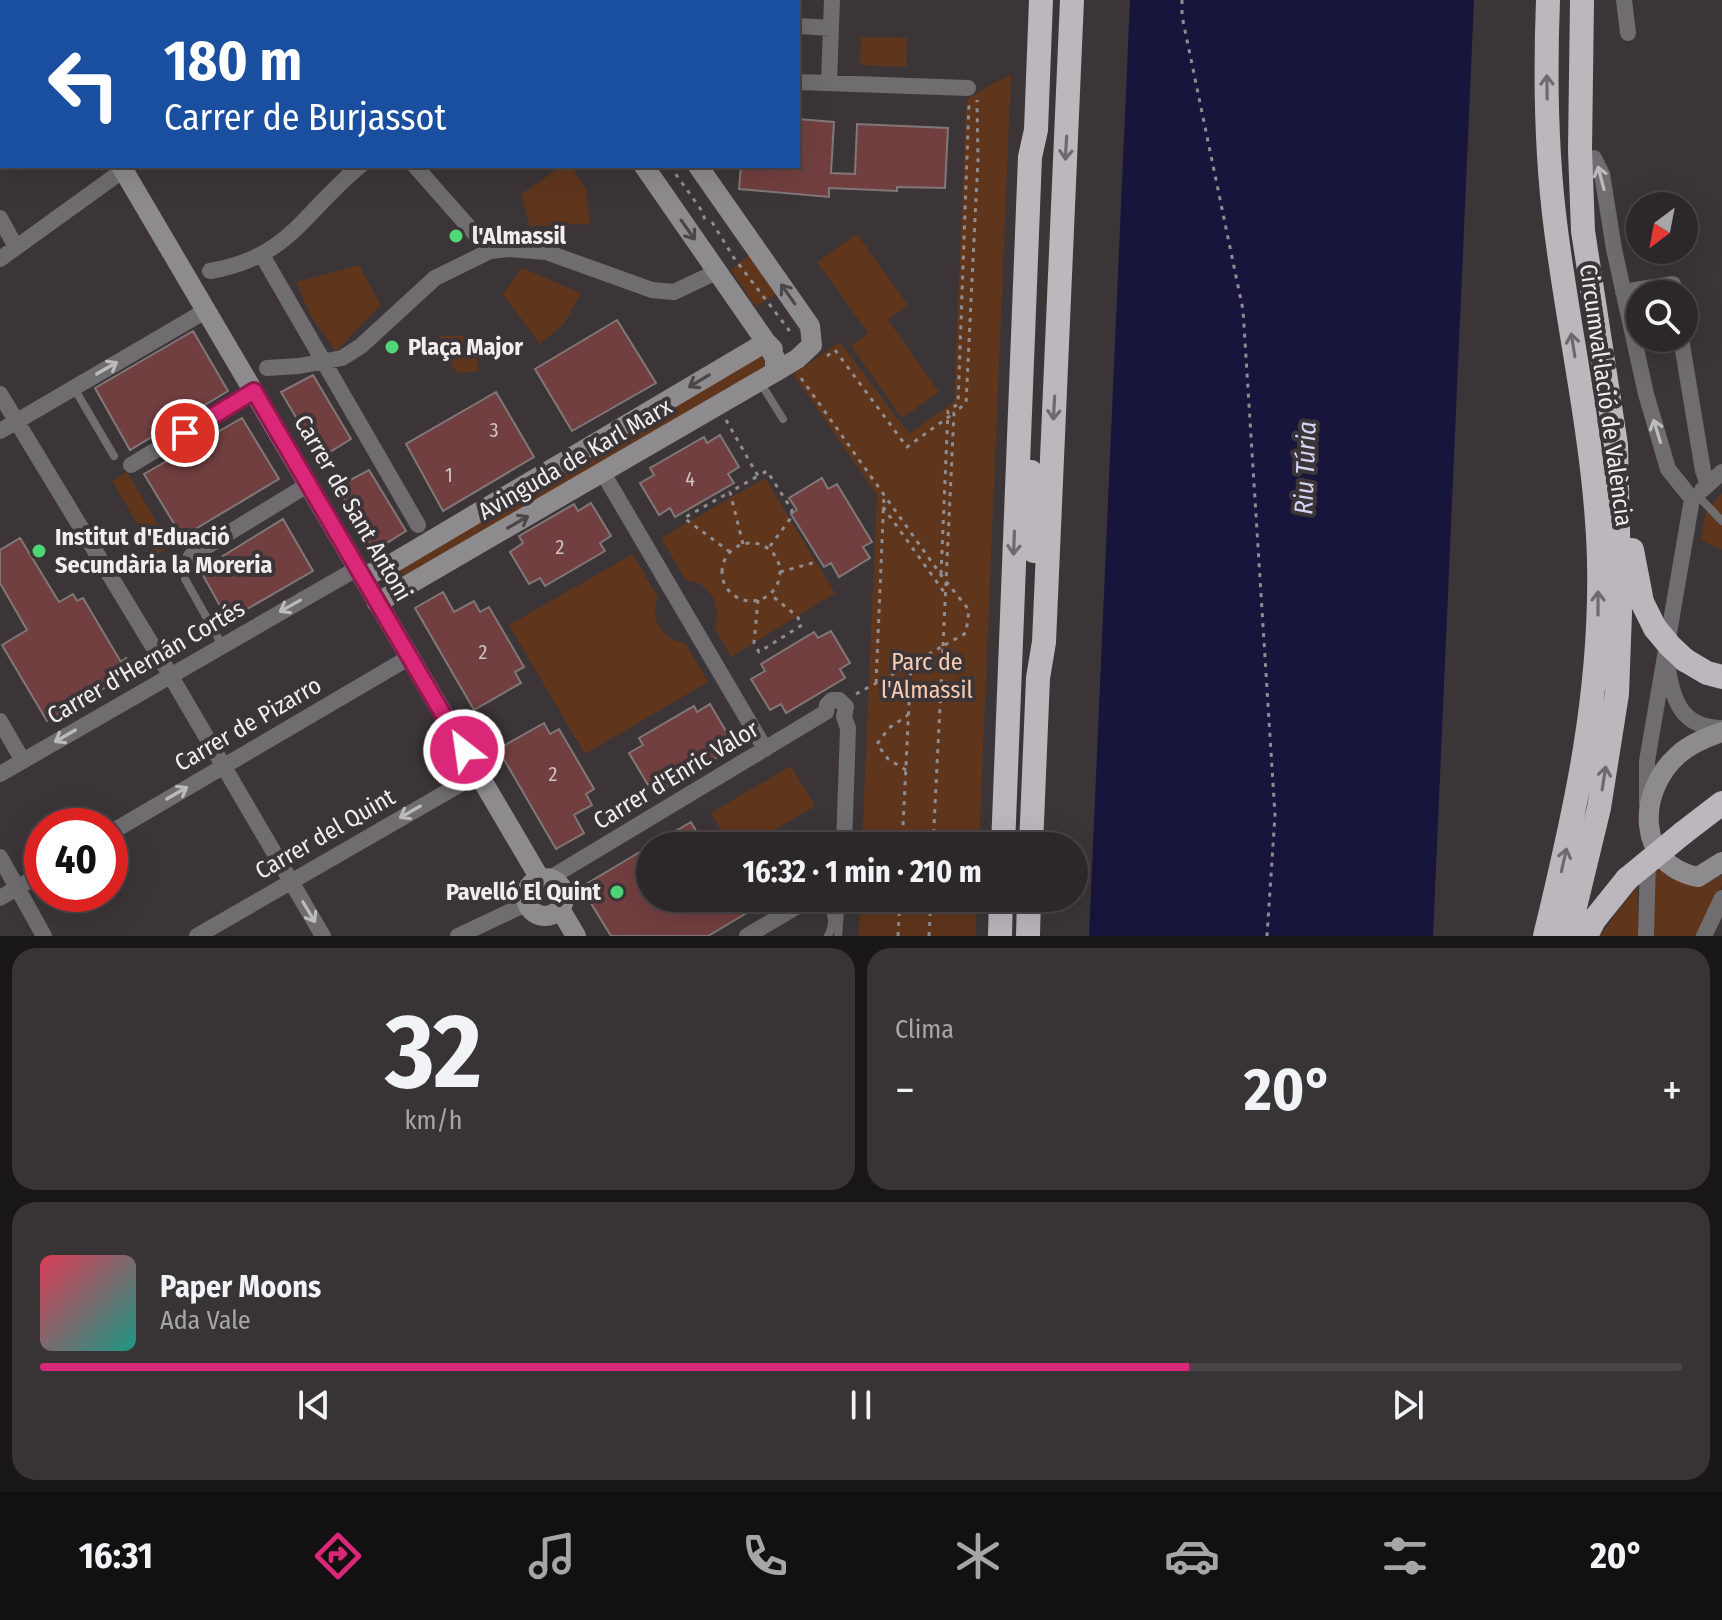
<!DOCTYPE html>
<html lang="es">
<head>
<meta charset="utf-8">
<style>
	:root { --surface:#2c282a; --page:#383436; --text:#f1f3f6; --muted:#a6a6a8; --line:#484447; --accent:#db2777 }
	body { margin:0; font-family:"Fira Sans Condensed",sans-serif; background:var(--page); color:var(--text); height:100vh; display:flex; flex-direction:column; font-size:30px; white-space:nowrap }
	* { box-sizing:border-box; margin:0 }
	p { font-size:26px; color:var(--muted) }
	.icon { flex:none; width:44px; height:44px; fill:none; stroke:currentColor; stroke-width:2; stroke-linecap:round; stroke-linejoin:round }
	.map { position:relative; height:936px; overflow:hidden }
	.panel { display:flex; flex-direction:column; gap:12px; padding:12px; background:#181617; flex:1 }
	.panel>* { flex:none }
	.hud { position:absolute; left:0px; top:0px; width:800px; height:168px; box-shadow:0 8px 32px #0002,0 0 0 2px var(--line); background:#1a4fa0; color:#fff; overflow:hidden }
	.needle { width:52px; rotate:212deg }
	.tools { position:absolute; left:1626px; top:192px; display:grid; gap:16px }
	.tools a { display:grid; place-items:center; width:72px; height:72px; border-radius:50%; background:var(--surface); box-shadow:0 8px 32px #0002,0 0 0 2px var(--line); font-size:40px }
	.speed { position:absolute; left:24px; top:808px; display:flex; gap:16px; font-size:40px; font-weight:700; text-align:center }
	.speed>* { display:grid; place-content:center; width:104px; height:104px; border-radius:50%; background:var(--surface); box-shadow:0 8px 32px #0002,0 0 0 2px var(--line); line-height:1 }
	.speed .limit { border:12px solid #d22; background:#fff; color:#111 }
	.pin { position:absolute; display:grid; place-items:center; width:68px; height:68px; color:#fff; margin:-34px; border:4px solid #fff; border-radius:50%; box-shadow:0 2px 8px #0007 }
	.me { position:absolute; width:88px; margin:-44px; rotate:330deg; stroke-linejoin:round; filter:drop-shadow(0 0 6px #0008) }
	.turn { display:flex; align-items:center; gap:28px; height:168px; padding:0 32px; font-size:36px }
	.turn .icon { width:104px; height:104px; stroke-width:2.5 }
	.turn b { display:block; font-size:56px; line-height:68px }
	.big { font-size:60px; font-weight:700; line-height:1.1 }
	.panel .tile { flex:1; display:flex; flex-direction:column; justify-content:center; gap:12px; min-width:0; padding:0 28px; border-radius:24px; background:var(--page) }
	.panel .dial { align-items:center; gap:0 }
	.dial b { font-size:104px; line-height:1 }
	.song { display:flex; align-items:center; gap:24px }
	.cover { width:96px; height:96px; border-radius:12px; background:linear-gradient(135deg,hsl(350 70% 55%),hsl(170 70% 35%)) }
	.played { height:8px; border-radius:4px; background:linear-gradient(90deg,var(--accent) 70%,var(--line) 70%) }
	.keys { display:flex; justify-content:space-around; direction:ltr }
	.heat { display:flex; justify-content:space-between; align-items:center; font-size:44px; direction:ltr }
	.panel .tiles { flex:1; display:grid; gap:12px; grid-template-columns:1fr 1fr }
	.tile:last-child { grid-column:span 2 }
	.trip { position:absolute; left:636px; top:832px; width:452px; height:80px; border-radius:40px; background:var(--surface); box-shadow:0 8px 32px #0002,0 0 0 2px var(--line); font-weight:700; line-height:80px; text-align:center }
	.menu { display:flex; height:128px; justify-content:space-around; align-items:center; background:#121011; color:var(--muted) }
	.menu .icon { width:56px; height:56px }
	.menu .active { color:var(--accent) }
	.menu b { font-size:36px; color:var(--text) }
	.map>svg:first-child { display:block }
</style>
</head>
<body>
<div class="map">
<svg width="1722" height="936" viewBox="0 0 1722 936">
	<rect width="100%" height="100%" fill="#3b3538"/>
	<path fill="#5f361c" d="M861,37l46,1 -1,29 -46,-2z
		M1011,74l-32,772h-117l15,-351 -84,-121 47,-32 69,92 45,-32 12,-293 2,-11z
		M562,166h9l15,24 4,34 -60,2 -9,-32z
		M857,234l51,71 -20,15 51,72 -37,26 -51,-72 17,-13 -51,-71z
		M750,254l27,39 -21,14 -25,-37z
		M359,265l22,40 -45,46 -24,-33 -16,-36z
		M522,268l59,25 -17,31 -24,20 -37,-50z
		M440,336h32l7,35 -22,2 -9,-14z
		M761,355l9,15 -363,210 -11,-16z
		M127,472l44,74 -15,9 -44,-74z
		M765,478l70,115 -104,64 -16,-29c6,-24 -3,-44 -29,-48l-25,-42z
		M1722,493v57l-21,-10 5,-28z
		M633,554l25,44c-9,22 5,42 27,45l23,39 -123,72 -76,-129z
		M791,766l24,40 -67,40h-18l-19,-33z
		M1653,863c21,21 43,30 69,12v11l-26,50h-43z
		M1637,885l2,51h-39z
		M860,898h117l-1,38h-117z"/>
	<path fill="#17153b" d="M1130,0h344l-41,936h-344z"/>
	<path fill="#723f40" stroke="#807878" stroke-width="2" d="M798,119l36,3 -3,51 24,1 2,-50 91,4 -3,60 -48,-1v4l-68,-3v9l-90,-8 2,-23h57z
		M617,320l39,63 -84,48 -37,-62z
		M193,331l35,60 -98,59 -35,-62z
		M313,375l38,64 -31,19 -39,-66z
		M496,392l38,65 -91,54 -37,-67z
		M242,418l37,61 -97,58 -38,-63z
		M720,435l19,32 -11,7 6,9 -59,34 -5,-9 -11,7 -19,-32 14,-8 -4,-7 54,-31 3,6z
		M369,470l37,61 -32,20 -37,-64z
		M822,478l6,11 9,-5 35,58 -9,5 7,11 -31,19 -8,-14 -7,4 -33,-53 6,-4 -8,-12z
		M591,503l20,33 -11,7 5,8 -60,35 -5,-8 -11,6 -19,-32 13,-9 -4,-7 55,-32 4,7z
		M283,519l30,52 -85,49 -28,-50z
		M20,538l39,64 14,-8 4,7 6,-3 38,64 5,-4 8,13 -87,50 -45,-76 25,-15 -27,-47v-33z
		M443,592l11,20 20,-11 6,11 9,-5 35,60 -9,5 6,11 -47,27 -59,-102z
		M831,631l19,32 -10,6 5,9 -59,35 -5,-9 -11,6 -19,-31 14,-8 -4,-7 53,-32 4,6z
		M710,704l20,34 -11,6 5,9 -60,35 -5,-9 -11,6 -19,-32 14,-8 -4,-7 55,-32 3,6z
		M544,723l6,11 9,-5 35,60 -8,5 6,11 -18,10 10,18 -28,16 -58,-100z
		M691,822l14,24h-55z
		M650,846v52h102l5,9 -49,29h-97l-30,-49z"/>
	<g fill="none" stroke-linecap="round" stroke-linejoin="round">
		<path stroke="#918c8f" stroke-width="3" stroke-dasharray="4 6" stroke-linecap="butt" d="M1182,0v16l61,294 32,505 -8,121
			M670,166l32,45 4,12
			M712,222l22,36 58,76
			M827,356l8,-6 72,97 47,-34
			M801,378l140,197 28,35 -3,23 -23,13
			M726,420l32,56 9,-5 25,39 -2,9 -22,30
			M883,507l61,85
			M722 572a29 29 0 1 1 58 0a29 29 0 1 1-58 0Z
			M743,544l-13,-52 28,-16
			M730,552l-46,-34 46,-26
			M780,572l36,-10
			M941,574l7,-163 10,-7 11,-301
			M758,600l-4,43 5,9 43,-27 -5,-9 -26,-21
			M943,646l11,-233 12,-10 12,-244 -1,-59
			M911,664l32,-18 -10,200
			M876,683l8,-188
			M856,694l55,-30 -9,182
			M906,770l-18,-11 -11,-15 12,-16 19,-13
			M887,846l15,-8
			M898,936l2,-38
			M929,936l2,-38"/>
		<path stroke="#6f6d70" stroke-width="8" d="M760,382l23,37
			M74,388l40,68
			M1697,495l25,26
			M185,579l37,66
			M818,898c14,10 18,23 10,38
			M838,936l3,-38"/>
		<path stroke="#6f6d70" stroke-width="16" d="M292,0l2,2
			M1624,0l4,33
			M128,2l2,-2
			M317,2l2,-2
			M713,2v-2
			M779,2v-2
			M798,26l33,2
			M798,82l170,6
			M829,82l3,-82
			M1594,158l8,16 12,75 32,145 22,75 24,30
			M415,166l75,85
			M0,218l16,29
			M262,255l156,270
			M0,259l129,-93
			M210,271c81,-14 93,-59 150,-105
			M1623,292l50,-8 1,10
			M1681,338l22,133 5,13
			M267,368l32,-2 43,-8 19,-12 74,-68 55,-27 20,-2 36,3 106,38 22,2 36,-17
			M0,394l166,274 157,268
			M0,431l207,-121
			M131,465l123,-74
			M603,473l162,276
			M1702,490l20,-18
			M191,556l118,-72
			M1668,669c5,33 15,59 54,59
			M826,712l1,-7 5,-5h7l7,7 -2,10 4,11 -4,118
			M0,721l23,40
			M0,774l358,-206
			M1647,803v-42l45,-262
			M110,833l300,-176
			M0,857l44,79
			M550,878l276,-166
			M0,898l42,-25
			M197,936l281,-162
			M458,936l68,-32
			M747,936l64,-38
			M1646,936l2,-78
			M1704,936l18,-38"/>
		<path stroke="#8e8b8f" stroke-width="20" d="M20,0l1,2
			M543,0l1,2
			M581,0l1,2
			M121,166l418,711
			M644,166l122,176 7,7
			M363,577l25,-11 378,-224 9,16v14
			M377,603l398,-231 22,-13 15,-14 -2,-19 -112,-160
			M1722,732c-15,5 -32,12 -44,23 -41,36 -43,110 20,122l24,-15
			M526 897a19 19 0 1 1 38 0a19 19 0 1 1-38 0Z
			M560,909l16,27"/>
		<path stroke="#bbb7bd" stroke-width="24" d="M1031,472l3,79
			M1632,550l10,52 13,26
			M1685,660l22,13 15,4
			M1683,833l39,-30
			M1003,846l27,-689 6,-27 5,-130
			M1031,846l7,-168 6,-36 28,-642
			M1000,936l1,-38
			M1028,936l1,-38
			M1545,936c31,-127 57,-244 54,-376 -3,-111 -29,-220 -43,-330 -10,-76 -11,-154 -8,-230
			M1568,936l31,-128 18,-114 3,-81 -4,-168 -33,-214 -3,-81 2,-150
			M1586,936l8,-16 33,-41"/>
		<path stroke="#bbb7bd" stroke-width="24" d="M1655,628l15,18 15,14
			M1627,879l56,-46"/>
	</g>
	<defs><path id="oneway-shaft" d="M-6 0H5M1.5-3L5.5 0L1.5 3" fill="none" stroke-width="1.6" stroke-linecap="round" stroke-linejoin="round" transform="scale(2)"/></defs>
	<g stroke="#6e696d">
		<use href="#oneway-shaft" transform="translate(1547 87) rotate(-91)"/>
		<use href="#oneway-shaft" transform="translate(1066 148) rotate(93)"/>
		<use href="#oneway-shaft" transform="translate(1573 345) rotate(-99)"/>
		<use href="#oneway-shaft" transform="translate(1054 408) rotate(93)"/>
		<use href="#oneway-shaft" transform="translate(1014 543) rotate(92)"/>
		<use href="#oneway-shaft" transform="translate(1598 603) rotate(-90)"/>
		<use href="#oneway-shaft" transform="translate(1604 778) rotate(-81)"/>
		<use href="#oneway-shaft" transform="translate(1564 860) rotate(-77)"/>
	</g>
	<g stroke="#bdbabc">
		<use href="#oneway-shaft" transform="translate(1601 178) rotate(-105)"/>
		<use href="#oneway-shaft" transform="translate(107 368) rotate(-30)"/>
		<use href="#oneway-shaft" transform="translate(1657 431) rotate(-107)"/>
		<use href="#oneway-shaft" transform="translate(290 606) rotate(151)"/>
		<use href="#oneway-shaft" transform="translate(65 736) rotate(150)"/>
		<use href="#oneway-shaft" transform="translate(177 793) rotate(-30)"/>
		<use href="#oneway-shaft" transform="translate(410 812) rotate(150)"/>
		<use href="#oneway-shaft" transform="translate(309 912) rotate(59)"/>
	</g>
	<g stroke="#4c4649">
		<use href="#oneway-shaft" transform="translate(688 230) rotate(55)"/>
		<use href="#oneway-shaft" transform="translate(788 294) rotate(-125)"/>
		<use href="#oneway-shaft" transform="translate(699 381) rotate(149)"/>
		<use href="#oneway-shaft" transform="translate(518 522) rotate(-30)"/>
	</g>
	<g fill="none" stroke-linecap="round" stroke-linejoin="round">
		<g stroke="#8e194d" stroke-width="20">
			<path id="route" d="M185,433l69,-42 210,359"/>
		</g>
		<use href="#route" stroke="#db2777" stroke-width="14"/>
	</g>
	<g fill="#4fd675" stroke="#3b3538" stroke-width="3">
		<circle cx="456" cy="236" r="8"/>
		<circle cx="392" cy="347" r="8"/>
		<circle cx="39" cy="551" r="8"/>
		<circle cx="617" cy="892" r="8"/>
	</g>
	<g text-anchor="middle" stroke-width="8" stroke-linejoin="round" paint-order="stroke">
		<g font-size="20" fill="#d1c2c3">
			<text x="494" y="437">3</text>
			<text x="449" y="482">1</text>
			<text x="690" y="486">4</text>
			<text x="560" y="554">2</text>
			<text x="483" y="659">2</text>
			<text x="553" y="781">2</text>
		</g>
		<g font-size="24" font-weight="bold" fill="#f1edef" stroke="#3b3538" text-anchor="start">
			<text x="472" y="244">l'Almassil</text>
			<text x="408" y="355">Plaça Major</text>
			<text x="55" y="545">Institut d'Eduació<tspan x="55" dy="28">Secundària la Moreria</tspan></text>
			<text x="601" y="900" text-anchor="end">Pavelló El Quint</text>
		</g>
		<g font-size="24" fill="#f1edef" stroke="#3b3538">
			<text transform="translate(1606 395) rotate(82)" y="8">Circumval·lació de València</text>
			<text transform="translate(575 459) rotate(-30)" y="8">Avinguda de Karl Marx</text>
			<text transform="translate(353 508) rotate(60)" y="8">Carrer de Sant Antoni</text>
			<text transform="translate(146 662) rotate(-30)" y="8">Carrer d'Hernán Cortés</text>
			<text transform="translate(248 724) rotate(-30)" y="8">Carrer de Pizarro</text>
			<text transform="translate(676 775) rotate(-31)" y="8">Carrer d'Enric Valor</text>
			<text transform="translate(325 834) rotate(-30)" y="8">Carrer del Quint</text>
		</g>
		<g font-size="24" fill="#f8ccb2" stroke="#3b3538">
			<text x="927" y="670">Parc de<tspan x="927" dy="28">l'Almassil</tspan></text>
		</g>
		<g font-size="26" font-style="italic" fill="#d1d4f2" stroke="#3b3538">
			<text transform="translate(1305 468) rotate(-88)" y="9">Riu Túria</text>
		</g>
	</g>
</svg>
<div class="tools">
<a><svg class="needle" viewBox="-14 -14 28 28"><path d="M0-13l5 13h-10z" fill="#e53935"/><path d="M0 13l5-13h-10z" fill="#a6a6a8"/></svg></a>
<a><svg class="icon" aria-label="search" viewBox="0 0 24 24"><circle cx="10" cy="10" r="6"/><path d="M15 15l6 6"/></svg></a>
</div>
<div class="speed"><div class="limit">40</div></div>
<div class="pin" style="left:185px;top:433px;background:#d93025"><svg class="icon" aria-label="arrive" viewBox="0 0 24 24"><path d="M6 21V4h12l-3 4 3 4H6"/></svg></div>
<svg class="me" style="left:464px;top:750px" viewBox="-20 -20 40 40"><circle r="17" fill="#db2777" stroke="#fff" stroke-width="3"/><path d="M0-11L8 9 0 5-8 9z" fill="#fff"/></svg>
<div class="trip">16:32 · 1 min · 210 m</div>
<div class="hud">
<div class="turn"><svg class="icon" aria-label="left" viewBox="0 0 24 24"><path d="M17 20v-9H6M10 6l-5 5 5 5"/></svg><div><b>180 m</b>Carrer de Burjassot</div></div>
</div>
</div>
<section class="panel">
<div class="tiles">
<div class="tile dial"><b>32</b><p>km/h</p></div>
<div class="tile"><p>Clima</p>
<div class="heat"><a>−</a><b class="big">20°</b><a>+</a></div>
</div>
<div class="tile">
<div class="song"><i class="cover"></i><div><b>Paper Moons</b><p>Ada Vale</p></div></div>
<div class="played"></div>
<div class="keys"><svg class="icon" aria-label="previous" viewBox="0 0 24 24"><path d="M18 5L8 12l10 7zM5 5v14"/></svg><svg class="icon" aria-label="pause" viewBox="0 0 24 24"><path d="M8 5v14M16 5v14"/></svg><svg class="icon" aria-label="next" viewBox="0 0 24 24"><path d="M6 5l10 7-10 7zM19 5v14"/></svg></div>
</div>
</div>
</section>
<nav class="menu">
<b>16:31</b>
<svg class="icon active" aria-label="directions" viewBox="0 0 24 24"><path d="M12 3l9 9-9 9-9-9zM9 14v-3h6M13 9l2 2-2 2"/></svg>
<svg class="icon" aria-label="music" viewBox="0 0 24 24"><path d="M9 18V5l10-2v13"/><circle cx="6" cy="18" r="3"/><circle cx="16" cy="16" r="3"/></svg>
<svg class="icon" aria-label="phone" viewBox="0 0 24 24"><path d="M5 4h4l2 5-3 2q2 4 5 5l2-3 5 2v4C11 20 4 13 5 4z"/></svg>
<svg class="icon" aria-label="climate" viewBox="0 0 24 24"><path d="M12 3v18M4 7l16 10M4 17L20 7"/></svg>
<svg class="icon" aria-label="car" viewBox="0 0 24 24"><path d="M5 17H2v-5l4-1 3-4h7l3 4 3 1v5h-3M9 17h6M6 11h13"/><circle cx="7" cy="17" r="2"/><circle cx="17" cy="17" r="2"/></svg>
<svg class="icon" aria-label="filters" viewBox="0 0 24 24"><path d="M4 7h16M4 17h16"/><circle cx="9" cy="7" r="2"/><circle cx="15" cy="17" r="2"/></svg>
<b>20°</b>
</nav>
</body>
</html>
